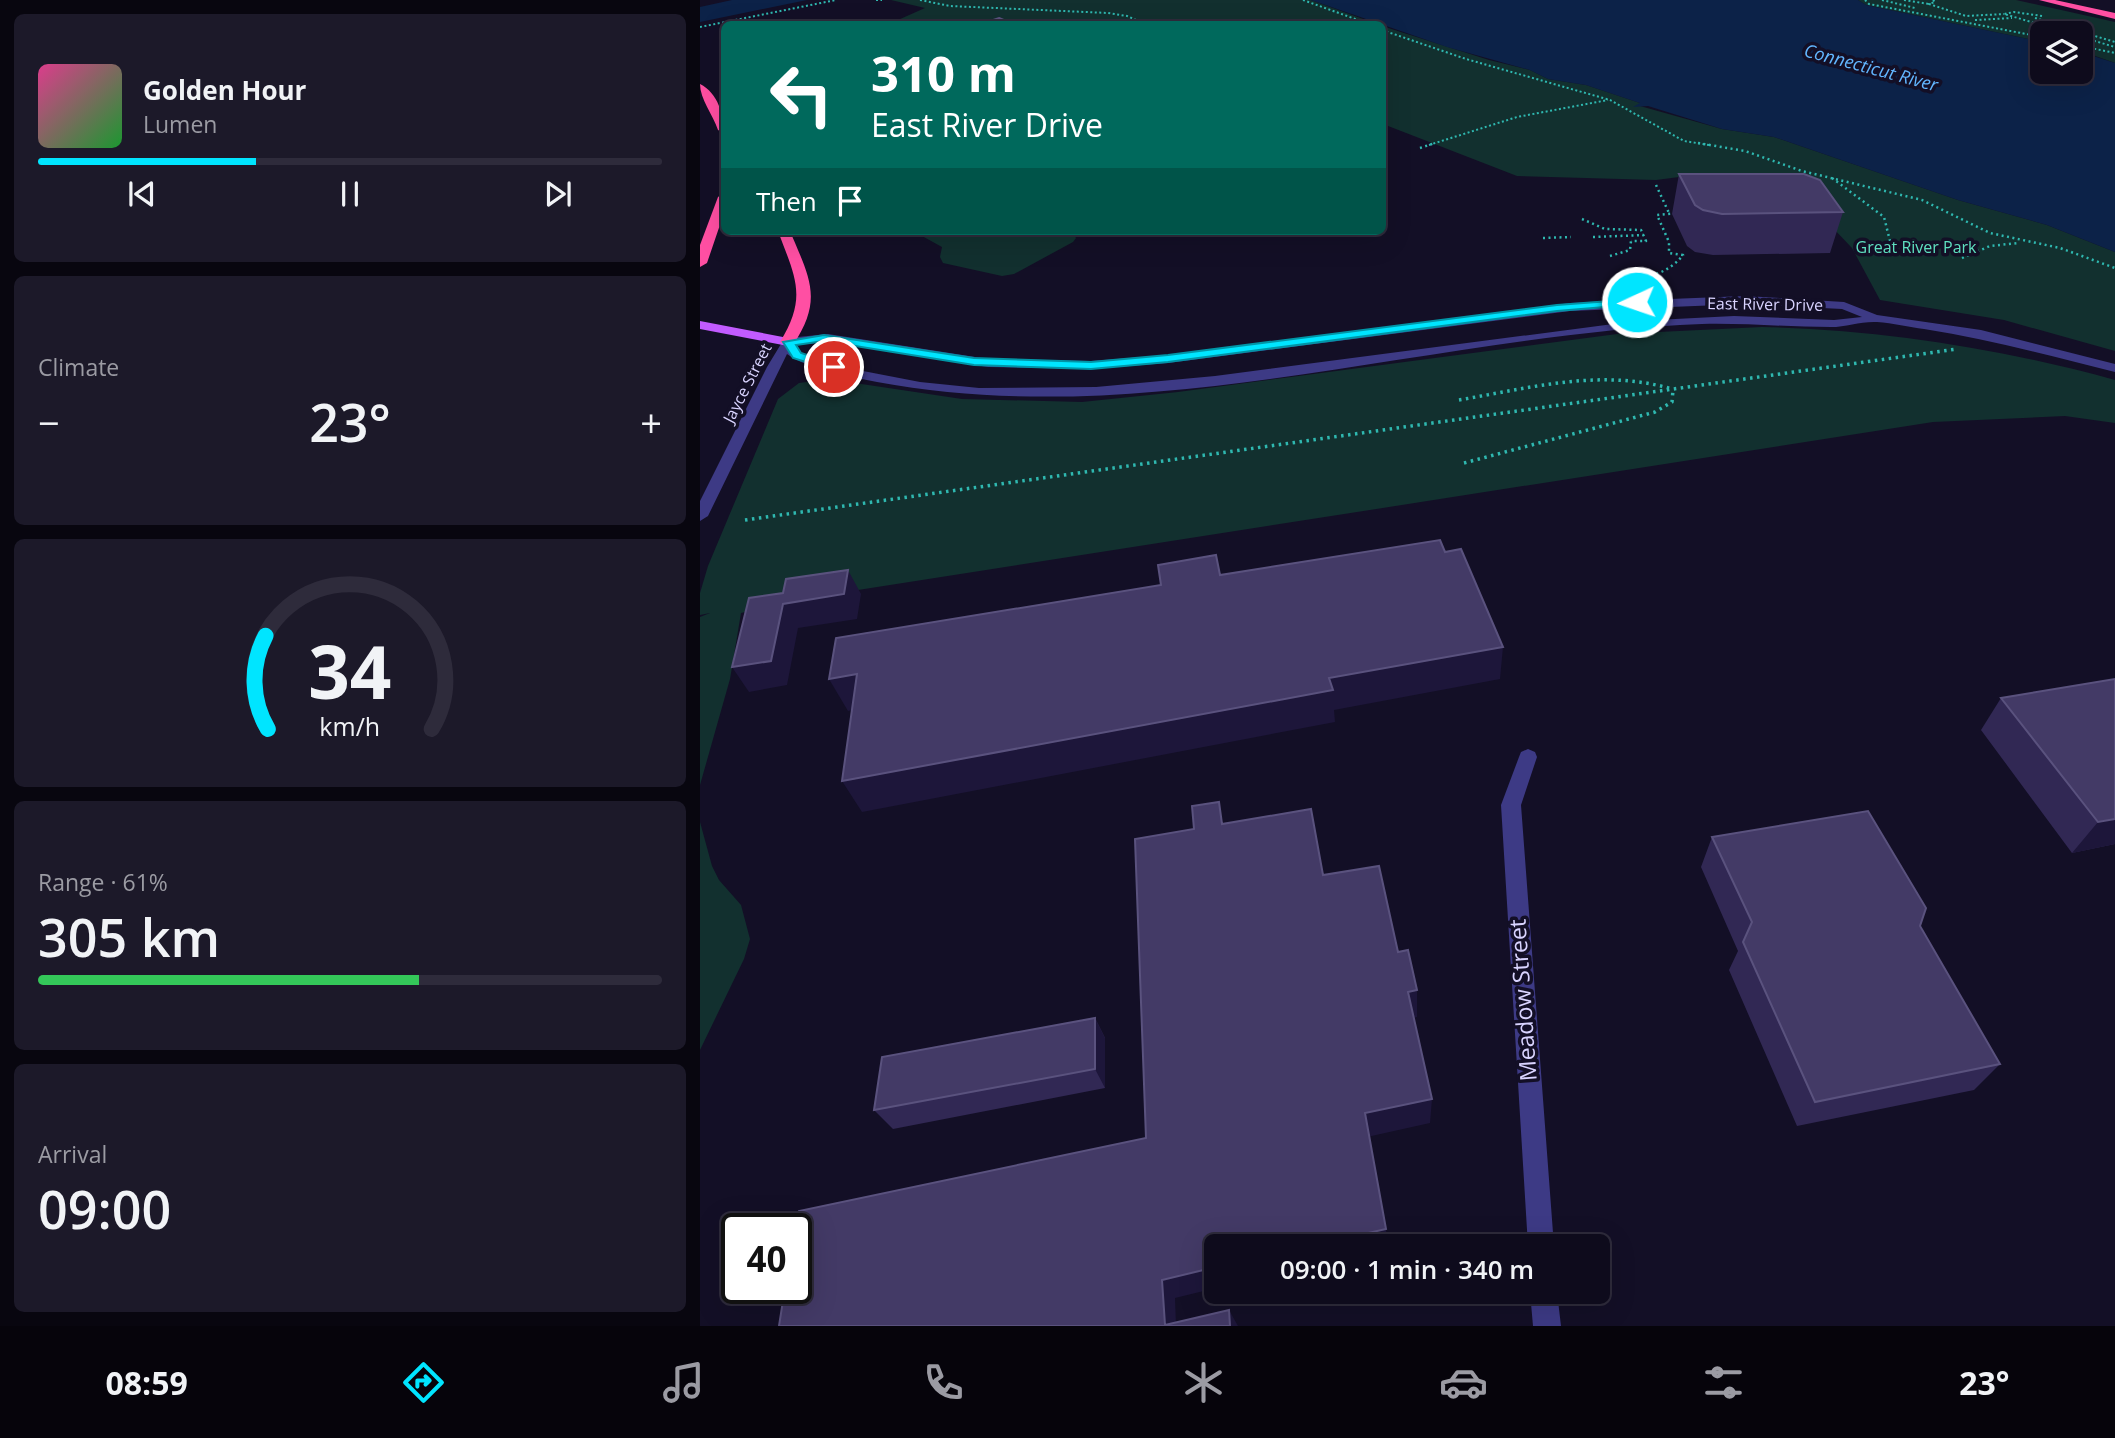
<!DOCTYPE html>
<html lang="en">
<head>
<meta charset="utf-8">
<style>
	:root { --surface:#0e0b1c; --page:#1c1929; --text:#f1f3f6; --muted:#9b9ba3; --line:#2e2b3b; --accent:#00e5ff }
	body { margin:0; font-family:"Open Sans",sans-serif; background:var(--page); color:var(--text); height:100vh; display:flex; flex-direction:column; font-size:26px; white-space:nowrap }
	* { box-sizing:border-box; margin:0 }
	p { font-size:23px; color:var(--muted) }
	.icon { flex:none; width:38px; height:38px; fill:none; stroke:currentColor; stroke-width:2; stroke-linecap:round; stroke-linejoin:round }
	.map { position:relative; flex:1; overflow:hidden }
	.drawer { display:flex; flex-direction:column; gap:14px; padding:14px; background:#08060f; width:700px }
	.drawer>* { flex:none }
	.banner { position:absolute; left:21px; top:21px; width:665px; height:214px; border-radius:10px; box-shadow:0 7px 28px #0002,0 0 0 2px var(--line); background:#00695c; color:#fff; overflow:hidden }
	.buttons { position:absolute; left:1330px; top:21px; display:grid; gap:14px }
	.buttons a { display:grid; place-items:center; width:63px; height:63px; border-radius:10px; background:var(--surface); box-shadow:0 7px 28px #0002,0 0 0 2px var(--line); font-size:35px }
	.speed { position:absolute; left:21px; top:1213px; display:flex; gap:14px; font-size:35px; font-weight:700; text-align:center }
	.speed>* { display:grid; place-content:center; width:91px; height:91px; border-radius:50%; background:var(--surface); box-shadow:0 7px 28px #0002,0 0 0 2px var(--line); line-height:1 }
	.speed .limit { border:4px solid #111; border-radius:10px; background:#fff; color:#111 }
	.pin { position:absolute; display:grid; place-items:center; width:60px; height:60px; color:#fff; margin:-30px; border:4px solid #fff; border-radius:50%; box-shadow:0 2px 7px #0007 }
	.me { position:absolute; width:77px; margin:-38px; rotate:267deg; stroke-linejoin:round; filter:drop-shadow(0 0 5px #0008) }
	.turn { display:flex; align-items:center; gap:24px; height:147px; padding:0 35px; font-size:32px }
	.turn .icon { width:91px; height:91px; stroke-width:2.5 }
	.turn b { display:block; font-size:49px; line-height:60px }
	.then { display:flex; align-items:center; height:66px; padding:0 35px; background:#0003; gap:14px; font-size:26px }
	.big { font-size:52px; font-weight:600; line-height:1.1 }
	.drawer .card { flex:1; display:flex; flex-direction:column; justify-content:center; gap:10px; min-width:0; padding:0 24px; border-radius:10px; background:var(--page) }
	.drawer .dial { align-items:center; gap:0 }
	.dial svg { height:182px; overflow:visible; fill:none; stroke:var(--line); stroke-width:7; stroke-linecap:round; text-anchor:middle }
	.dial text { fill:var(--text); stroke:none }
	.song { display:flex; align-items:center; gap:21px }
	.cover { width:84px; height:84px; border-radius:10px; background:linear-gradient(135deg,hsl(330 70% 55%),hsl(130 70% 35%)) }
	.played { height:7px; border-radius:4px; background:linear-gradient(90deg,var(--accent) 35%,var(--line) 35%) }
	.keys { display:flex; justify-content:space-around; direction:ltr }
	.heat { display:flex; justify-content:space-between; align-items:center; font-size:38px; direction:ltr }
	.charge { height:10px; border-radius:5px; background:linear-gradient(90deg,#34c759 61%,var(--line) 0) }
	.trip { position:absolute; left:504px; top:1234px; width:406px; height:70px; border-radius:10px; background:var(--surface); box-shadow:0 7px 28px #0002,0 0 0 2px var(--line); font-weight:600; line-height:70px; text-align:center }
	.tab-bar { display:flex; height:112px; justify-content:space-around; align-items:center; background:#06040b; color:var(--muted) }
	.tab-bar .icon { width:49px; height:49px }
	.tab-bar .active { color:var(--accent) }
	.tab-bar b { font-size:32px; color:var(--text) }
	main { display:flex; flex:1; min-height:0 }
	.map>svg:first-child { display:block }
</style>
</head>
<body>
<main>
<section class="drawer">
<div class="card">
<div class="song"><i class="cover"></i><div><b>Golden Hour</b><p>Lumen</p></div></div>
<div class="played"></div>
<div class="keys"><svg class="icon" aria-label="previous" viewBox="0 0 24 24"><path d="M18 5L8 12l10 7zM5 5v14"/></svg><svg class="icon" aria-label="pause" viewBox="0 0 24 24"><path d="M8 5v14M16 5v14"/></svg><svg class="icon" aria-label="next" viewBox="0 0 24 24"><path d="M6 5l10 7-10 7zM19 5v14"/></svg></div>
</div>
<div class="card"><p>Climate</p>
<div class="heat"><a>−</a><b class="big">23°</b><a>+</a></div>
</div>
<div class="card dial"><svg viewBox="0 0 100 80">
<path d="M14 69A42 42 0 1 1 86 69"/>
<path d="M14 69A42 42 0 0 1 13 28" stroke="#00e5ff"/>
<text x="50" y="56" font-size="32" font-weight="700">34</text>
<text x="50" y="72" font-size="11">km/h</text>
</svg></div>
<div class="card"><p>Range · 61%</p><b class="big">305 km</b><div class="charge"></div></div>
<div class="card"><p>Arrival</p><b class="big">09:00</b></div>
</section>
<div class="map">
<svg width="1415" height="1326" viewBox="0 0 1415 1326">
	<rect width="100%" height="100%" fill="#130f26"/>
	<path fill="#12302f" d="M191,0h420l66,24h-488l36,-16z
		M1158,0h158l99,22v41l-34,-12v-18h-39v9l-176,-37z
		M682,26l107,34 41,10 18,9 38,6 54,18v3l82,23 52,8 184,63 89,25 68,27v99l-111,-31 -124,-20 -28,-52 -20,-21 -145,-51 -31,4 -139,-4 -134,-52z
		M220,231h152l4,7 -3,4 -59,32 -12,2 -59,-13 -3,-6 2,-10 -20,-11z
		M1062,327c121,3 236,21 353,53v43l-50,-7 -132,6 -1139,178 -53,13 -11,66 -30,106v-168l10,-4 -10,2v-22l8,-27 70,-167 21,-16 29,-4 134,20 120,3 96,-10 439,-58z
		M0,822l12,44 7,14 22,25 9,34 -6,20 -44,91z"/>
	<path fill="#0c2248" d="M32,0h75l-107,22v-15z
		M611,0h547l8,5 176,37v30h39v-20l34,11v189l-68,-27 -89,-25 -184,-63 -52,-8 -74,-23 -15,1 7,-4 -54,-18 -38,-6 -18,-9 -83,-23z"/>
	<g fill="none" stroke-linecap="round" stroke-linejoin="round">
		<path stroke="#2fb8b0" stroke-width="2" stroke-dasharray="2 2.5" stroke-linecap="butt" d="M176,0h6
			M220,0l30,6 158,7 19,3 18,8
			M603,0l66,24
			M1165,0l4,4 173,33
			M1182,0l33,8
			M1204,0l25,4
			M1233,0l2,2 -6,2 37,12 38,-2
			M1342,16l-28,-4 -10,2 65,19
			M1335,18l80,24
			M1275,20l37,-2
			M0,27l136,-27
			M682,30l84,29 144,41 74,41 25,4
			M1381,37l34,10
			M1381,46l34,7
			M1381,50l7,1 -3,-2
			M729,145l88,-28 91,-17"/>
		<path stroke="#2fb8b0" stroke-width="2.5" stroke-dasharray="2 3.5" stroke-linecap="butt" d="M998,143l47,8 57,20 120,29 68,33 70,15 55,20
			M720,148l15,-5
			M1132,178l52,39 6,24
			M956,185l13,28
			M882,219l23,10 36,1 5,11h-15
			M893,237l51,-2
			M843,238l28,-1
			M910,256l20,-6 1,-9
			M1262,258l28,-12 28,-3
			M924,280c23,-2 44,-6 59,-25l-14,-2v-11l-12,-27 21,-2"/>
		<path stroke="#2fb8b0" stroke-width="3.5" stroke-dasharray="2.5 4.5" stroke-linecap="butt" d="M759,400c71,-12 142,-32 213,-11
			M764,463l191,-51 17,-10 1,-12
			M45,520l1212,-171"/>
		<path fill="#3d3a85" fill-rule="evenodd" d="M1045,296l99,6 33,13 104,15 134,34v8c-64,-16 -126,-33 -191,-43 -15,-2 -31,-6 -47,-7 -15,-1 -31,5 -46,5 -43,0 -86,-4 -129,-3 -274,11 -552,109 -825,58 -25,-5 -70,-13 -90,-28l-79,162 -8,5v-20l67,-134 17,-28 4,-1 40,-4 160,25 103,2 77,-6 402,-52zM1045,304l97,5 20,8 -28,3 -100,-4 -98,5 -421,55 -119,11 -117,1 -59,-6 -57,-11 -56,-16 -9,-4 -2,-6 32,-3 160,25 103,2 77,-6 402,-52z
			M828,749l7,3 2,5 -16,48 33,441h-26l-27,-441 18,-48 2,-5z
			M830,1292h27l4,34h-28z"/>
		<path fill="#c25bff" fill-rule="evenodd" d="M0,321l88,17 6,4 -6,4 -88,-17z"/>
		<path fill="#ff4fa3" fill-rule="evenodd" d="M1339,0h16l60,13v6z
			M0,84c18,9 24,31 24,49l-6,-3c-5,-15 -18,-31 -18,-46z
			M24,193v20l-17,50 -7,4v-22l18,-48z
			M78,231h12c19,46 34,68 3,114l-5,2 -8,-5c28,-45 15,-65 -2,-111z"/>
	</g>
	<path fill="#312854" d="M979,174l164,38 -13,41 -117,2 -18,-3 -8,-6 -15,-32z
		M1415,679v165l-43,9 -91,-123 20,-32z
		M1012,837l208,89 80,138 -26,26 -177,36 -68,-156 9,-19 -37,-84z
		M395,1018l10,20v50l-212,41 -19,-19z"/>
	<path fill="#1d163a" d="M148,570l13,24 -4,25 -59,9 -11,57 -38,7 -17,-25 51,-63z
		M803,647l-3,32 -166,31 1,12 -473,90 -20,-31 487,-103z
		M157,674l18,32 -27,5 -19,-32z
		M1415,819v25l-43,9 26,-31z
		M717,990v27l-9,2v-27z
		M395,1018l10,20v50l-10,-19z
		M732,1099l-2,24 -63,14 -2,-24z
		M686,1229l1,17h-76z
		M516,1267v21l-41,10 1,28 -11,-1 -3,-45z
		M529,1310l9,16h-8z"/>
	<path fill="#433a66" stroke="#5a527e" stroke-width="2" d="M299,18l14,6h-32z
		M234,23h18l4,1h-27z
		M979,174h125l16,6 23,32 -121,2 -19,-4 -8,-5z
		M740,540l5,12 16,-3 42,98 -174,31 4,12 -491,91 15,-107 -28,5 7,-41 325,-53 -3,-20 58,-10 4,20z
		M148,570l-4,24 -61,10 -12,57 -39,6 17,-69 34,-5 3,-14z
		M1415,679v140l-17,3 -97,-124z
		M519,802l3,22 89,-15 12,66 56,-9 19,86 10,-2 9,40 -9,2 24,107 -67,14 21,116 -75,17h-95v21l-54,13 3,45 64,-15 1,16h-451l6,-38h11v-60l3,-17 347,-73 -11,-299 59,-10 -2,-23z
		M1168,811l58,97 -6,18 80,138 -185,38 -72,-160 9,-20 -40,-85z
		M395,1018v51l-221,41 8,-53z"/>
	<path fill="#00e5ff" stroke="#0095a6" stroke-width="2" d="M937,299l6,3 -2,2 -84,7 -389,51 -77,7 -117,-4 -150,-24 -28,4 5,8 37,12 1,2 -5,4 -41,-13 -10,-16 41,-7 150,23 117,4 77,-7 389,-50z"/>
	<g text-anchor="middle" stroke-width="7" stroke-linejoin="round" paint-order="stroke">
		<g font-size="16" fill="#5fe0c0" stroke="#130f26">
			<text x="1216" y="253">Great River Park</text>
		</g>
		<g font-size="16" fill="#d9d4ff" stroke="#130f26">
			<text transform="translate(1065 304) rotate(1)" y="6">East River Drive</text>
			<text transform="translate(47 383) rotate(-63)" y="6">Jayce Street</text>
		</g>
		<g font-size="18" font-style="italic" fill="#62b6ff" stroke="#130f26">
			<text transform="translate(1171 68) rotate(15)" y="6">Connecticut River</text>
		</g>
		<g font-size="23" fill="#d9d4ff" stroke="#130f26">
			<text transform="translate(823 1000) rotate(-94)" y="8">Meadow Street</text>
		</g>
	</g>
</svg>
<div class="buttons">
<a><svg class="icon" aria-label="layers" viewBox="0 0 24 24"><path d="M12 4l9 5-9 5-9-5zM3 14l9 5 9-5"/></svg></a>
</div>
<div class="speed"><div class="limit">40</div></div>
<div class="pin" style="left:134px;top:367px;background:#d93025"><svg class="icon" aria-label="arrive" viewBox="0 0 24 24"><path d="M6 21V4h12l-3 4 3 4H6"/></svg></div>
<svg class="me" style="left:937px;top:302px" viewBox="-20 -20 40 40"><circle r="17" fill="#00e5ff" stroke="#fff" stroke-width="3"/><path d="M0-11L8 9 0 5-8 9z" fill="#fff"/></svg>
<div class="trip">09:00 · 1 min · 340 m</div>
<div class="banner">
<div class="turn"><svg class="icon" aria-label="left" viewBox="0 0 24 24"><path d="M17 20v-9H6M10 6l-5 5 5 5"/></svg><div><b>310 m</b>East River Drive</div></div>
<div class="then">Then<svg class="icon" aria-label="arrive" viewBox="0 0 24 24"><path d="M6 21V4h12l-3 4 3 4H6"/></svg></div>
</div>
</div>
</main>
<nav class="tab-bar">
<b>08:59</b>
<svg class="icon active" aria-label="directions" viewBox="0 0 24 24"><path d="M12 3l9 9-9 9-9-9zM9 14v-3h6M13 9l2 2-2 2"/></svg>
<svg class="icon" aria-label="music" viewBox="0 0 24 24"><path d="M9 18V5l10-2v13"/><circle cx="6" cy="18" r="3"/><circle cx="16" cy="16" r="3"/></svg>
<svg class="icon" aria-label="phone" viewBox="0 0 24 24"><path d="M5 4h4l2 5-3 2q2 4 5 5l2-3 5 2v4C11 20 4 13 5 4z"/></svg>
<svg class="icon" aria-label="climate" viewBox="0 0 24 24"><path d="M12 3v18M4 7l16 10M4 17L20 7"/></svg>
<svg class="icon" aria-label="car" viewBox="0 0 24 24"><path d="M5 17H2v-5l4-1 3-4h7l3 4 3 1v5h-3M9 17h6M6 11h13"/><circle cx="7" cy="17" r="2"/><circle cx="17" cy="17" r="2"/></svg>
<svg class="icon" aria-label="filters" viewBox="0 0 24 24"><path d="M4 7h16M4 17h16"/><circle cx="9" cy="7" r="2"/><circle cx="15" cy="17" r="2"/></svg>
<b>23°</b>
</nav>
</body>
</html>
